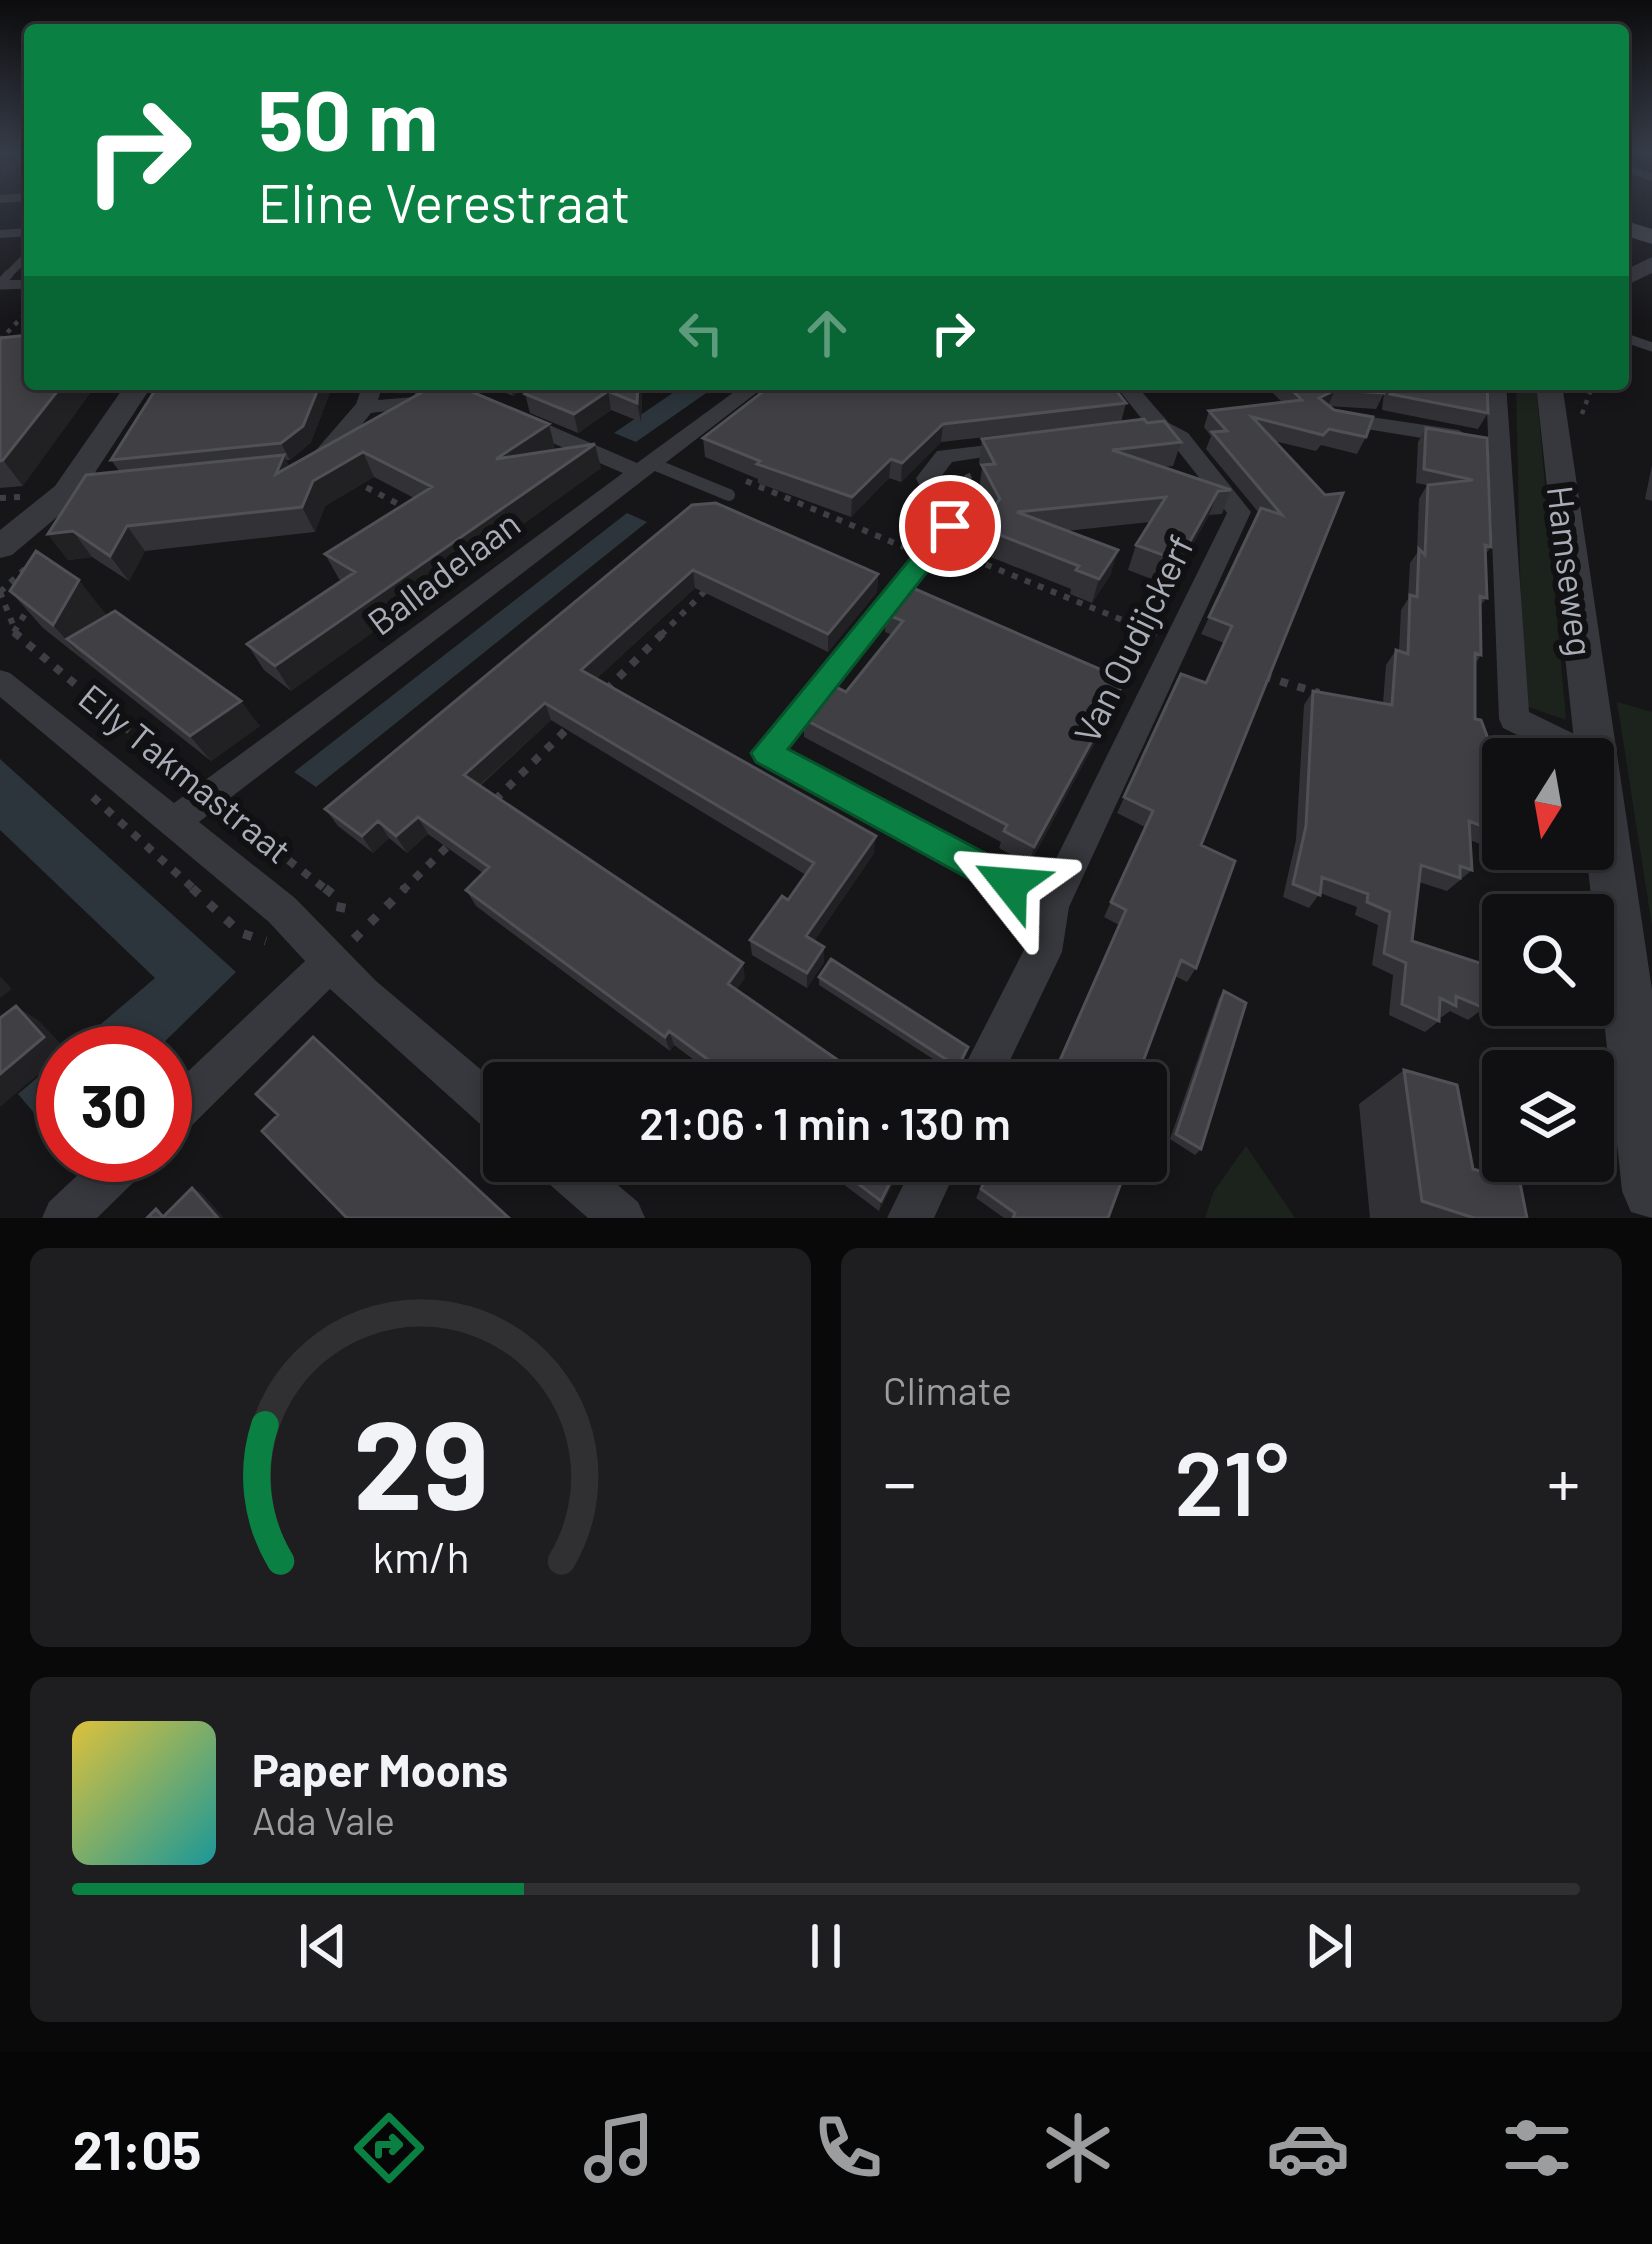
<!DOCTYPE html>
<html lang="en">
<head>
<meta charset="utf-8">
<style>
	:root { --surface:#101012; --page:#1e1e20; --text:#f1f3f6; --muted:#9c9d9f; --line:#303032; --accent:#0b8043 }
	body { margin:0; font-family:Barlow,sans-serif; background:var(--page); color:var(--text); height:100vh; display:flex; flex-direction:column; font-size:45px; white-space:nowrap }
	* { box-sizing:border-box; margin:0 }
	p { font-size:39px; color:var(--muted) }
	.icon { flex:none; width:66px; height:66px; fill:none; stroke:currentColor; stroke-width:2; stroke-linecap:round; stroke-linejoin:round }
	.map { position:relative; height:1218px; overflow:hidden }
	.drawer { display:flex; flex-direction:column; gap:30px; padding:30px; background:#09090a; flex:1 }
	.drawer>* { flex:none }
	.banner { position:absolute; left:24px; top:24px; width:1605px; height:366px; border-radius:12px; box-shadow:0 6px 18px #0003,0 0 0 3px var(--line); background:#0b8043; color:#fff; overflow:hidden }
	.needle { width:78px; rotate:191deg }
	.fabs { position:absolute; left:1482px; top:738px; display:grid; gap:24px }
	.fabs a { display:grid; place-items:center; width:132px; height:132px; border-radius:12px; background:var(--surface); box-shadow:0 6px 18px #0003,0 0 0 3px var(--line); font-size:60px }
	.speed { position:absolute; left:36px; top:1026px; display:flex; gap:24px; font-size:60px; font-weight:700; text-align:center }
	.speed>* { display:grid; place-content:center; width:156px; height:156px; border-radius:50%; background:var(--surface); box-shadow:0 6px 18px #0003,0 0 0 3px var(--line); line-height:1 }
	.speed .limit { border:18px solid #d22; background:#fff; color:#111 }
	.pin { position:absolute; display:grid; place-items:center; width:102px; height:102px; color:#fff; margin:-51px; border:6px solid #fff; border-radius:50%; box-shadow:0 3px 12px #0007 }
	.me { position:absolute; width:132px; margin:-66px; rotate:298deg; stroke-linejoin:round; filter:drop-shadow(0 0 9px #0008) }
	.turn { display:flex; align-items:center; gap:42px; height:252px; padding:0 36px; font-size:54px }
	.turn .icon { width:156px; height:156px; stroke-width:2.5 }
	.turn b { display:block; font-size:84px; line-height:102px }
	.lanes { display:flex; align-items:center; height:114px; padding:0 36px; background:#0003; justify-content:center; gap:60px; direction:ltr }
	.lanes .off { opacity:.35 }
	.big { font-size:90px; font-weight:600; line-height:1.1 }
	.drawer .card { flex:1; display:flex; flex-direction:column; justify-content:center; gap:18px; min-width:0; padding:0 42px; border-radius:18px; background:var(--page) }
	.drawer .dial { align-items:center; gap:0 }
	.dial svg { height:312px; overflow:visible; fill:none; stroke:var(--line); stroke-width:7; stroke-linecap:round; text-anchor:middle }
	.dial text { fill:var(--text); stroke:none }
	.song { display:flex; align-items:center; gap:36px }
	.cover { width:144px; height:144px; border-radius:18px; background:linear-gradient(135deg,hsl(50 70% 55%),hsl(180 70% 35%)) }
	.played { height:12px; border-radius:6px; background:linear-gradient(90deg,var(--accent) 30%,var(--line) 30%) }
	.keys { display:flex; justify-content:space-around; direction:ltr }
	.heat { display:flex; justify-content:space-between; align-items:center; font-size:66px; direction:ltr }
	.drawer .tiles { flex:1; display:grid; gap:30px; grid-template-columns:1fr 1fr }
	.card:last-child { grid-column:span 2 }
	.trip { position:absolute; left:483px; top:1062px; width:684px; height:120px; border-radius:12px; background:var(--surface); box-shadow:0 6px 18px #0003,0 0 0 3px var(--line); font-weight:600; line-height:120px; text-align:center }
	.tab-bar { display:flex; height:192px; justify-content:space-around; align-items:center; background:#060607; color:var(--muted) }
	.tab-bar .icon { width:84px; height:84px }
	.tab-bar .on { color:var(--accent) }
	.tab-bar b { font-size:54px; color:var(--text) }
	.map>svg:first-child { display:block }
</style>
</head>
<body>
<div class="map">
<svg width="1652" height="1218" viewBox="0 0 1652 1218">
	<rect width="100%" height="100%" fill="#161618"/>
	<path fill="#1c231d" d="M1516,384h20l30,336 -43,-15z
		M1617,702l35,10v214z
		M1246,1146l49,72h-90l9,-27z"/>
	<path fill="#2c353c" d="M686,384h33l-83,58 -22,-9z
		M627,513l20,9 -331,265 -22,-15z
		M0,759l236,213 -83,81h-86l88,-75 -155,-148z
		M63,1056v80l-5,5 -40,-47z"/>
	<g fill="none" stroke-linecap="round" stroke-linejoin="round">
		<path stroke="#3d3f44" stroke-width="4.5" stroke-dasharray="4.5 6" stroke-linecap="butt" d="M0,340l30,-31
			M1582,414l11,-30"/>
		<path stroke="#3d3f44" stroke-width="6" stroke-dasharray="6 8" stroke-linecap="butt" d="M967,474l21,47
			M354,481l50,26
			M746,481l158,66
			M0,498l20,-1
			M960,554l197,80
			M0,592l17,43
			M0,592l28,-26
			M14,632l17,-28
			M661,635l46,-46"/>
		<path stroke="#3d3f44" stroke-width="8" stroke-dasharray="8 10" stroke-linecap="butt" d="M14,632l170,145
			M1151,632l6,2
			M1263,676l56,17
			M606,690l58,-58
			M93,797l103,94
			M495,800l76,-75
			M232,816l96,75
			M402,891l49,-48"/>
		<path stroke="#3d3f44" stroke-width="9" stroke-dasharray="9 14" stroke-linecap="butt" d="M192,888l49,45 25,8
			M325,888l17,14 -4,20
			M354,939l51,-51"/>
		<path stroke="#37383d" stroke-width="8" d="M0,234l30,-2
			M6,277l24,-24"/>
		<path stroke="#37383d" stroke-width="9" d="M0,283l9,-9
			M0,285l30,-1
			M1623,337l29,10"/>
		<path stroke="#37383d" stroke-width="12" d="M651,463l78,32"/>
		<path fill="#37383d" fill-rule="evenodd" d="M1623,164l29,9v8l-29,-9z
			M30,193v8l-30,2v-8z
			M363,384h20l-5,16 36,-3 4,-13h20l-8,22 -59,7 -40,50 -8,6h-16l-3,-5 52,-60z
			M745,384h23l-569,438 96,76 81,83 128,108v49l-15,-6 -159,-143 -150,148 -15,6v-50l140,-132 -36,-39 -269,-225v-27l10,3 164,130 449,-330 -113,-48v-10h16l111,48z
			M1114,384h21l34,39 19,10 63,79 -182,395 -7,45 -63,131h-43l69,-135 6,-34 -275,-152 -5,-9 186,-228 -21,-47 21,-27 85,-10v10l-70,11 -12,16 22,48 -174,223 256,134 183,-370 -55,-70 -19,-10z
			M1486,384h20l23,328 76,37 5,9 -5,9 -11,4 -1,-12h-27l-63,-31 -4,-9z
			M1337,412l122,18 11,7 -11,7 -130,-21v-10z
			M99,1155h54l-7,15 -49,48h-55l7,-16z
			M533,1161h56l49,41 7,16h-57l-48,-42z
			M915,1161h45l-26,57h-47z"/>
		<path fill="#37383d" fill-rule="evenodd" d="M1652,257v16l-29,14v-16z
			M126,384h27l-76,116 -65,55 -12,3v-28l55,-44z
			M1536,384h26l90,606v228l-21,-6 -9,-21 -36,-342h7v-90h-17z"/>
		<path fill="#45474d" fill-rule="evenodd" d="M1623,220l29,9v15l-29,-9z"/>
	</g>
	<path fill="#323236" d="M0,338l23,148 -23,2z
		M159,384h174l-22,58 -21,18h-4l3,7 139,-78 127,60 -1,1 47,18 -310,223 -27,-21 -17,-26 95,-63 -3,-2 -14,-25 89,-56 -40,-21 -49,29 -10,26 -170,19 -16,30 -37,-24 -24,3 -20,-26 72,-62 -9,-12z
		M485,384h47l-19,12z
		M1264,384h223l1,29 -10,16 -96,-19 2,-17 -8,16 -48,-3 38,31 -9,17 -36,-9 -5,6 -42,-10 51,54 -124,350 -5,123 -9,14 -12,-6 -40,107h-86l70,-158 -15,-8 41,-90 -28,-14 64,-139 25,9 18,-40 -23,-9 58,-121 -53,-64 5,-13 -7,-9 5,-16 73,-9z
		M642,390l-1,32 -30,-12 -33,23 -48,-20 -5,-19z
		M1126,403l-5,19 26,1 34,19 -8,24 -9,1 67,23 -9,24 -13,1 -39,71 -42,-16 8,-25 14,-23 -84,9 45,43 -19,29 -22,-9 1,-5 -98,-39 4,-24 12,-15 -10,-22 3,-20 -3,-6 3,-24 134,-17 -175,20 -40,40 -12,-4 -38,39 -93,-34v-4l-53,-22 -2,-19z
		M1426,428l61,10 4,109 -6,8 2,43 -7,8 1,49 -6,9v55l28,115 -13,14 -20,-8 2,30 -25,21 -28,-9 -7,59 72,67 -16,12 -18,-9 -8,6 -3,-1v5l-14,11 -36,-17 4,-40 -21,-10 6,-40 -23,-10 2,-8 -37,-14 -11,15 -26,-11 13,-57 8,-135 9,-14 70,12 3,-38 10,-15 3,1 2,-41 7,-11 2,-36 7,-10 2,-54 8,-14 -11,-2 2,-41z
		M1652,465v36l-7,-2z
		M692,505l186,69 -1,18 -49,60 -133,-64 -99,91 278,174 -60,88 10,21 -17,26 -55,-33 -2,-15 38,-40 18,-25 -255,-155 -71,66 265,192 -9,12 135,93h-146l-51,-38 -4,6 -194,-145 -10,-16 17,-17 -55,-39 -21,19 -18,-15 -16,15 -35,-27 -13,-17z
		M10,591l97,25 153,110 -49,35 -168,-133z
		M886,614l239,66 -6,18 -90,167 -30,-17 2,-6 -197,-105v-18l42,-27 46,-57 -7,-3z
		M819,977l147,77 -10,20 -137,-89z
		M1224,991l-23,158 -6,6 -25,-16 49,-141z
		M1404,1070l69,99 54,49h-157l-11,-114z
		M830,1161h74l-25,50 -36,-27 1,-12z
		M993,1161l115,57h-104l-28,-20z"/>
	<path fill="#212124" d="M3,152h27v6l-30,22v-26z
		M63,384h34l-74,102 -20,-26z
		M320,384h13l-22,58 -21,18 -9,-17z
		M510,384h22l-19,12z
		M638,384h13l-9,6 -1,32 -4,-19z
		M1335,390l-7,16 -9,-8z
		M608,391l3,19 -33,23 -4,-19z
		M549,424l6,25 -51,35 -8,-25z
		M943,424l-2,18 -40,40 1,-19z
		M595,444l6,24 -310,223 -16,-25z
		M363,452l11,25 -49,29 -10,26 -13,-25 11,-26z
		M284,455l12,25 -20,-6z
		M891,459l-2,19 -38,39 1,-20z
		M1218,491l-9,24 -39,71 9,-25z
		M127,526l18,25 -16,30 -19,-25z
		M73,531l19,26 -24,3 -20,-26z
		M1118,550l-7,24 -19,29 7,-24z
		M693,570l2,18 -109,100 -5,-18z
		M878,574l-1,18 -49,60v-18z
		M79,580l30,38 -42,21 19,23 -33,-37z
		M1125,680l-6,18 -90,167 5,-18z
		M241,701l19,25 -49,35 -21,-25z
		M545,703l6,17 -79,72 -8,-17z
		M418,817l10,17 -21,19 -11,-17z
		M378,821l11,17 -16,15 -11,-17z
		M876,836l-2,17 -67,98 -1,-15z
		M824,947v15l-17,26v-15z
		M743,963l2,15 -15,21 -2,-15z
		M0,976l12,13 -12,9z
		M16,1006l22,14 29,30 -67,57v-33z
		M669,1031l5,14 -4,6 -5,-14z
		M901,1161h3l-25,50 2,-10z
		M192,1188l10,5 22,25h-6z"/>
	<path fill="#3f3f44" stroke="#4f5156" stroke-width="3" d="M30,335v49h33l-60,76 -3,1v-123z
		M159,384h161l-17,42 -22,17 -170,17z
		M539,384h99l-1,19 -29,-12 -34,23 -49,-20z
		M773,384h338l15,19 -183,21 -41,39 -11,-4 -39,38 -95,-33 3,-3 -57,-23z
		M1286,384h102l-4,9 -49,-3 -16,8 15,12 39,7 -7,20 -37,-8 -6,6 -71,-18 73,78 18,-2 -142,352 34,16 -39,107 -15,-8 -46,123h-85l76,-173 -15,-8 42,-91 -29,-14 57,-123 25,9 26,-57 -23,-9 52,-109 21,7 -70,-83 15,-1 -18,-20 93,-11z
		M1391,384h96l1,29 -98,-19z
		M460,387l89,37 -53,35 99,-15 -320,222 -28,-22 108,-72 -30,-18 107,-67 -69,-35 -50,29 -11,26 -175,19 -17,30 -37,-25 -25,3 38,-59 198,-20 -8,19 152,-85z
		M1144,419l3,4 17,-2 17,21 -69,8 119,40 -13,1 -39,70 -43,-16 30,-48 -149,15 101,38 -19,29 -23,-9 3,-4 -102,-40 23,-27 -18,-34 13,-1 -13,-25z
		M1426,428l61,10 4,109 -6,-2 2,53 -7,-2 1,59 -6,-2v66l6,1 22,58v56l-34,-13 3,49 -12,-4v12l-39,-13 -9,76 74,24 -2,43 -28,-12v10l-16,-8 -1,23 -37,-17 4,-41 -22,-10 6,-41 -23,-10 1,-8 -46,-17 -2,18 -27,-11 13,-58 7,-135 79,14 4,-55 12,4 2,-59 7,2 2,-48 6,6 3,-70 45,-5 -49,-11z
		M716,503l162,71 -50,60 -135,-64 -112,100 295,166 -70,100 18,11 -17,26 -57,-33 32,-44 6,4 26,-37 -269,-160 -81,72 279,188 -15,21 143,99h-131l-71,-52 -4,6 -199,-147 23,-23 -71,-50 -22,19 -18,-15 -16,15 -37,-27 367,-304z
		M36,551l43,29 -26,45 -43,-34z
		M908,586l217,94 -91,167 -30,-16 3,-6 -203,-106 28,-34 14,7 57,-71 -17,-7z
		M115,611l126,90 -51,35 -123,-97z
		M831,959l137,88 -10,20 -139,-90z
		M1224,991l22,12 -45,146 -25,-15z
		M16,1006l28,31 -44,37v-56z
		M313,1037l196,181h-162l-85,-87 16,-16 -22,-21z
		M1404,1070l53,15 16,84 47,14 7,35h-53l-52,-17z
		M845,1161h56l-20,40 -37,-28 5,-9z
		M993,1161h136l-21,57h-95l2,-5 -34,-24z
		M192,1188l26,30h-71l9,-9 7,8z"/>
	<linearGradient id="sky" x2="0" y2="1"><stop stop-color="#0c0c0d"/><stop offset="0.47" stop-color="#363c48"/><stop offset="1" stop-color="#363c48" stop-opacity="0"/></linearGradient>
	<rect width="1652" height="323" fill="url(#sky)"/>
	<path fill="#0b8043" stroke="#07532c" stroke-width="3" d="M950,518l13,8 -4,5 -171,218 235,124 5,11 -5,12 -13,5 -254,-139 -5,-9 191,-233z"/>
	<g text-anchor="middle" stroke-width="12" stroke-linejoin="round" paint-order="stroke">
		<g font-size="36" fill="#a8adb8" stroke="#111113">
			<text transform="translate(1570 571) rotate(83)" y="13">Hamseweg</text>
			<text transform="translate(444 573) rotate(-37)" y="13">Balladelaan</text>
			<text transform="translate(1134 639) rotate(-64)" y="13">Van Oudijckerf</text>
			<text transform="translate(185 774) rotate(39)" y="13">Elly Takmastraat</text>
		</g>
	</g>
</svg>
<div class="fabs">
<a><svg class="needle" viewBox="-14 -14 28 28"><path d="M0-13l5 13h-10z" fill="#e53935"/><path d="M0 13l5-13h-10z" fill="#9c9d9f"/></svg></a>
<a><svg class="icon" aria-label="search" viewBox="0 0 24 24"><circle cx="10" cy="10" r="6"/><path d="M15 15l6 6"/></svg></a>
<a><svg class="icon" aria-label="layers" viewBox="0 0 24 24"><path d="M12 4l9 5-9 5-9-5zM3 14l9 5 9-5"/></svg></a>
</div>
<div class="speed"><div class="limit">30</div></div>
<div class="pin" style="left:950px;top:526px;background:#d93025"><svg class="icon" aria-label="arrive" viewBox="0 0 24 24"><path d="M6 21V4h12l-3 4 3 4H6"/></svg></div>
<svg class="me" style="left:1010px;top:884px" viewBox="-20 -20 40 40"><path d="M0-17L14 15 0 8-14 15z" fill="#0b8043" stroke="#fff" stroke-width="4"/></svg>
<div class="trip">21:06 · 1 min · 130 m</div>
<div class="banner">
<div class="turn"><svg class="icon" aria-label="right" viewBox="0 0 24 24"><path d="M7 20v-9h11M14 6l5 5-5 5"/></svg><div><b>50 m</b>Eline Verestraat</div></div>
<div class="lanes"><svg class="icon off" aria-label="left" viewBox="0 0 24 24"><path d="M17 20v-9H6M10 6l-5 5 5 5"/></svg><svg class="icon off" aria-label="ahead" viewBox="0 0 24 24"><path d="M12 20V5M6 11l6-6 6 6"/></svg><svg class="icon" aria-label="right" viewBox="0 0 24 24"><path d="M7 20v-9h11M14 6l5 5-5 5"/></svg></div>
</div>
</div>
<section class="drawer">
<div class="tiles">
<div class="card dial"><svg viewBox="0 0 100 80">
<path d="M14 69A42 42 0 1 1 86 69"/>
<path d="M14 69A42 42 0 0 1 10 34" stroke="#0b8043"/>
<text x="50" y="56" font-size="32" font-weight="700">29</text>
<text x="50" y="72" font-size="11">km/h</text>
</svg></div>
<div class="card"><p>Climate</p>
<div class="heat"><a>−</a><b class="big">21°</b><a>+</a></div>
</div>
<div class="card">
<div class="song"><i class="cover"></i><div><b>Paper Moons</b><p>Ada Vale</p></div></div>
<div class="played"></div>
<div class="keys"><svg class="icon" aria-label="previous" viewBox="0 0 24 24"><path d="M18 5L8 12l10 7zM5 5v14"/></svg><svg class="icon" aria-label="pause" viewBox="0 0 24 24"><path d="M8 5v14M16 5v14"/></svg><svg class="icon" aria-label="next" viewBox="0 0 24 24"><path d="M6 5l10 7-10 7zM19 5v14"/></svg></div>
</div>
</div>
</section>
<nav class="tab-bar">
<b>21:05</b>
<svg class="icon on" aria-label="directions" viewBox="0 0 24 24"><path d="M12 3l9 9-9 9-9-9zM9 14v-3h6M13 9l2 2-2 2"/></svg>
<svg class="icon" aria-label="music" viewBox="0 0 24 24"><path d="M9 18V5l10-2v13"/><circle cx="6" cy="18" r="3"/><circle cx="16" cy="16" r="3"/></svg>
<svg class="icon" aria-label="phone" viewBox="0 0 24 24"><path d="M5 4h4l2 5-3 2q2 4 5 5l2-3 5 2v4C11 20 4 13 5 4z"/></svg>
<svg class="icon" aria-label="climate" viewBox="0 0 24 24"><path d="M12 3v18M4 7l16 10M4 17L20 7"/></svg>
<svg class="icon" aria-label="car" viewBox="0 0 24 24"><path d="M5 17H2v-5l4-1 3-4h7l3 4 3 1v5h-3M9 17h6M6 11h13"/><circle cx="7" cy="17" r="2"/><circle cx="17" cy="17" r="2"/></svg>
<svg class="icon" aria-label="filters" viewBox="0 0 24 24"><path d="M4 7h16M4 17h16"/><circle cx="9" cy="7" r="2"/><circle cx="15" cy="17" r="2"/></svg>
</nav>
</body>
</html>
